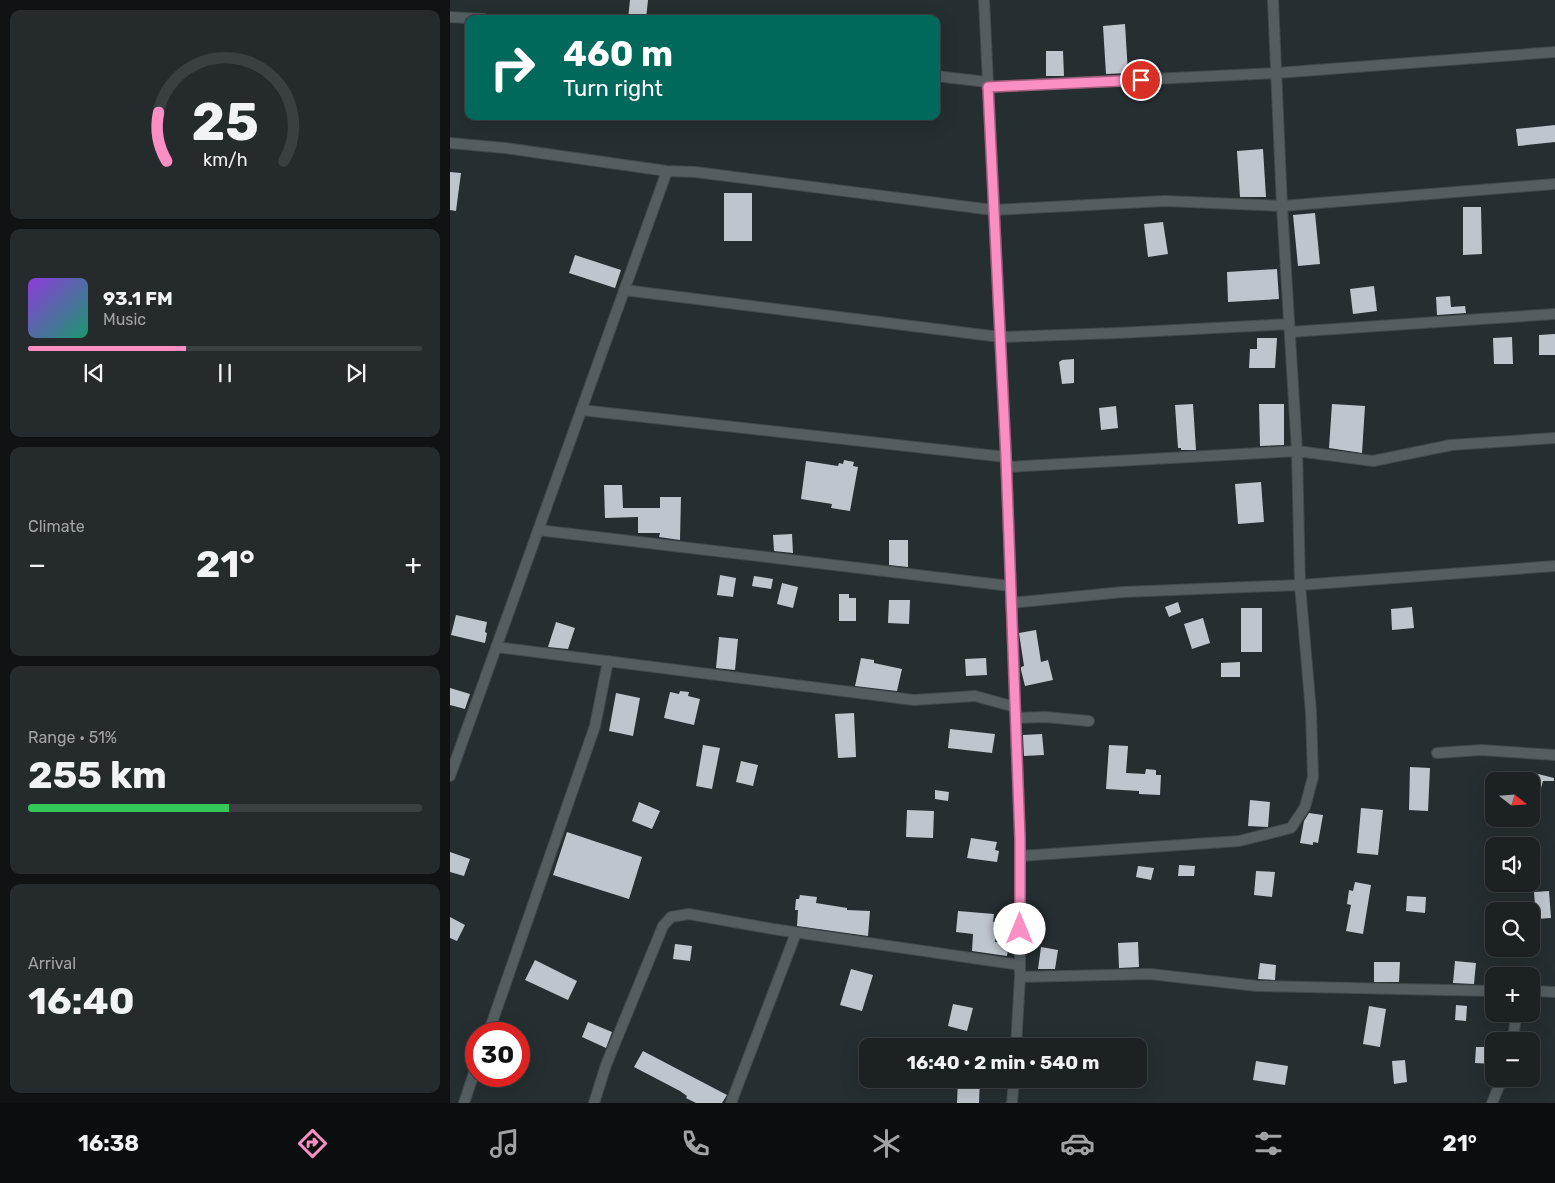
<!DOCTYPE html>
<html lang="en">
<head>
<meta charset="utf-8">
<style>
	:root { --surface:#1c2224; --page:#252a2c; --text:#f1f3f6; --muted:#a0a4a6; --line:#3a3f41; --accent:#fb8fc4 }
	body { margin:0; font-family:Rubik,sans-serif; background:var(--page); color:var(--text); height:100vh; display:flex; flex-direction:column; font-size:19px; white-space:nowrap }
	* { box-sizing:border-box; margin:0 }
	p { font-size:16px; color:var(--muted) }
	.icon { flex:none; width:28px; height:28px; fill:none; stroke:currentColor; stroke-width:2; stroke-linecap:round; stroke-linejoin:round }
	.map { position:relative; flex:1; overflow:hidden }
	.side { display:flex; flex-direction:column; gap:10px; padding:10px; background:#0f1314; width:450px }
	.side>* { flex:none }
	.hud { position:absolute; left:15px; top:15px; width:475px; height:105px; border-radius:10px; box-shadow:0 5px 20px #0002,0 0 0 1px var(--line); background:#00695c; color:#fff; overflow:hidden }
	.needle { width:32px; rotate:107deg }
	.fabs { position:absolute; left:1035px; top:772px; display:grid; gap:10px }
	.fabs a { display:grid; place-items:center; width:55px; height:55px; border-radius:10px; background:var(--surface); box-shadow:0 5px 20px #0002,0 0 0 1px var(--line); font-size:25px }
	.speed { position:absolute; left:15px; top:1022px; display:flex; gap:10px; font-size:25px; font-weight:700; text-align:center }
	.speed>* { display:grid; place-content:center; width:65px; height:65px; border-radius:50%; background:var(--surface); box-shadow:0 5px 20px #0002,0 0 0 1px var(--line); line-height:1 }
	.speed .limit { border:8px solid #d22; background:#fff; color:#111 }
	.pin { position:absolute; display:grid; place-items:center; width:42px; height:42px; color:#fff; margin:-21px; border:2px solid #fff; border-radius:50%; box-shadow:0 1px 5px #0007 }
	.me { position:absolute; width:55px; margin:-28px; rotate:0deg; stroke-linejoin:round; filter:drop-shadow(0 0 4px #0008) }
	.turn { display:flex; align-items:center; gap:18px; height:105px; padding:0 15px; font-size:22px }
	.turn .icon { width:65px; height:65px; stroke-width:2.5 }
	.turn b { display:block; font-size:35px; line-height:42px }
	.big { font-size:38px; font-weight:700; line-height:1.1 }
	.side .card { flex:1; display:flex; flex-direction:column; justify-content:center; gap:8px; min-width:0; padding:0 18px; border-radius:10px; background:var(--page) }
	.side .dial { align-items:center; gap:0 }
	.dial svg { height:130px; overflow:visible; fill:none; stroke:var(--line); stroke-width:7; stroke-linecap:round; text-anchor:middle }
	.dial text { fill:var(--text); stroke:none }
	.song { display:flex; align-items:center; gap:15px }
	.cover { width:60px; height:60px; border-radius:8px; background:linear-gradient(135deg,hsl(270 70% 55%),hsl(160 70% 35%)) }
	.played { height:5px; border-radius:2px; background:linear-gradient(90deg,var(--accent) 40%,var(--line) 40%) }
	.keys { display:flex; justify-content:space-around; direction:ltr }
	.heat { display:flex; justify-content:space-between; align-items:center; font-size:28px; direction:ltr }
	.charge { height:8px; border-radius:4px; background:linear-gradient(90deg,#34c759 51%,var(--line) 0) }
	.trip { position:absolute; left:409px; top:1038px; width:288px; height:50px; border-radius:10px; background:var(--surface); box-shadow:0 5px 20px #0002,0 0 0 1px var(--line); font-weight:700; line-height:50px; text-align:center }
	.dock { display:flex; height:80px; justify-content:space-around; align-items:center; background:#0b0e0e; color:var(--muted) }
	.dock .icon { width:35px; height:35px }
	.dock .on { color:var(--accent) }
	.dock b { font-size:22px; color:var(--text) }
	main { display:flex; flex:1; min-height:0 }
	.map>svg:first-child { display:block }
</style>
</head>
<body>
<main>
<section class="side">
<div class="card dial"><svg viewBox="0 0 100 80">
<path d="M14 69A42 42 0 1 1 86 69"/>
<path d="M14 69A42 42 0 0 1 9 39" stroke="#fb8fc4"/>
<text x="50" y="56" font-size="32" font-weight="700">25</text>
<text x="50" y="72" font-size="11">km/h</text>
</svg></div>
<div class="card">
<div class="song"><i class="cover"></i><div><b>93.1 FM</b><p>Music</p></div></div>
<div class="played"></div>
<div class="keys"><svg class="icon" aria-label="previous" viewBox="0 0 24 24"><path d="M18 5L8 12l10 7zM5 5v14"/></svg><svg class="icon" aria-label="pause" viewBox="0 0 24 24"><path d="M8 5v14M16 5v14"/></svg><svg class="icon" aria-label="next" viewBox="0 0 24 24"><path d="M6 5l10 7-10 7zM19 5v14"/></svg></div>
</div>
<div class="card"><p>Climate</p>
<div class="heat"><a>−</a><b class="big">21°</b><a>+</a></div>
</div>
<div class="card"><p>Range · 51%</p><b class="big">255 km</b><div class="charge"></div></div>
<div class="card"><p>Arrival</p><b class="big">16:40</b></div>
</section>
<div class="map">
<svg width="1105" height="1103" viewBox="0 0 1105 1103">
	<rect width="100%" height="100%" fill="#252e30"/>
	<path fill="#bec6cd" d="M180,0h18l-2,19h-18z
		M675,24l3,49 -22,1 -3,-48z
		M596,51h17l1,25h-18z
		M1105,125v17l-37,4 -2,-17z
		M813,149l3,48h-26l-3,-46z
		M0,172l11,1 -5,38 -6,-1z
		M274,193h28v48h-28z
		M1013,207h18l1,47 -19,1z
		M865,213l5,51 -22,2 -5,-51z
		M713,222l5,32 -20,3 -4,-33z
		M125,255l46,15 -6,18 -46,-15z
		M827,269l2,30 -51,3 -1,-30z
		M924,286l3,25 -24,3 -3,-25z
		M1000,296l1,11 14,-1 1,7 -29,2 -1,-18z
		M1105,334v21h-16v-20z
		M1062,337l1,27h-19l-1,-26z
		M807,338h20l-2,30h-26l1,-19h7z
		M624,359v24l-12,1 -3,-22 3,-2z
		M743,404l3,46h-15v-2h-3l-3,-43z
		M809,404h25v41l-24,1z
		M882,404l33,2 -3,47 -33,-5z
		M666,406l2,22 -17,2 -2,-22z
		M394,460l10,2 -1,4 5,1 -8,44 -19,-3 1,-4 -31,-5 5,-38 32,5 1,-3 4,1z
		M811,482l3,40 -26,2 -3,-40z
		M154,485h18l1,23h37v-11h21l-1,43 -21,-3 1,-4h-22v-16l-33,1z
		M342,534l1,19 -19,-2 -1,-16z
		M439,540h19v27l-19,-2z
		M270,575l16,3 -3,19 -16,-2z
		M304,576l19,3 -2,10 -19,-3z
		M332,583l16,4 -5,21 -16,-4z
		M389,594h10v4h7v23h-17z
		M439,600h21l-1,24 -21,-1z
		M728,602l3,10 -12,5 -4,-10z
		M962,607l2,21 -22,2 -1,-21z
		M791,608h21v44h-21z
		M6,615l31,7 -2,10 2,1 -2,10 -34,-8z
		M753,618l7,25 -18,6 -8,-25z
		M106,622l19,6 -7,21 -20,-2z
		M586,630l5,32 7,-2 5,20 -28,6 -4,-16v-3l3,-1 -5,-33z
		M269,637l19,2 -3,31 -19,-2z
		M411,658l13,2v3l28,6 -5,22 -42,-5z
		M536,658l1,17 -21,1 -1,-17z
		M790,662v15h-19v-14z
		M0,688l20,6 -5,15 -15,-4z
		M230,691l9,1 -1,4 12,3 -6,26 -30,-7 6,-26 9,2z
		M166,693l24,5 -7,38 -24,-5z
		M404,713l2,44 -18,1 -3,-44z
		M500,729l45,5 -3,19 -44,-5z
		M592,734l2,21 -20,1 -1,-21z
		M253,745l17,3 -8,41 -16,-3z
		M659,745l19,1 -2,27 19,1 1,-5 10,1v5h5l-1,20 -21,-1v-3l-33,-2z
		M291,761l17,4 -5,21 -17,-4z
		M960,767l20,1 -2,43 -19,-1z
		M1076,771l28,7v3h-11l-9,31 -3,-1v-30h-8z
		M485,790l14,2 -1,9 -13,-2z
		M800,800l20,2 -2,25 -20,-1z
		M189,802l21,9 -8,18 -20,-8z
		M911,808l22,2 -5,45 -21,-2z
		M457,810l27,1 -1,27 -27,-1z
		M859,813l14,2 -5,28 -5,-1v3l-13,-2 4,-22z
		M117,832l75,25 -13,42 -76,-24z
		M521,838l26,4 -2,8 4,1 -2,11 -30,-4z
		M0,852l20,7 -6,17 -14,-4z
		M729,865l16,1 -1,10h-16z
		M688,866l16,2 -3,12 -15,-3z
		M806,871l19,1 -3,25 -18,-2z
		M905,882l16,3 -8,49 -17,-3 5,-26 -4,-1 2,-14 4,1z
		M1099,891l2,27 -15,1 -2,-27z
		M350,895l17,2 -1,6 31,5v2l23,1 -2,25 -71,-10 1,-16h-3l1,-11h3z
		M957,896l19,1 -1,16 -19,-2z
		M508,911l36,3 -1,8h4l-2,20 14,1 -2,13 -35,-5 1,-17 -17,-2z
		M0,917l15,8 -8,16 -7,-3z
		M688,942l1,25 -20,1 -1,-25z
		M225,944l17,2 -2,15 -17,-2z
		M591,947l17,3 -3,19h-17z
		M85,960l42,21 -9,19 -43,-20z
		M1005,961l21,2 -2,21 -21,-1z
		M924,962h26l-1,20h-25z
		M810,963l16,2 -1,15 -17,-1z
		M401,969l22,6 -11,36 -22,-6z
		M503,1004l20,4 -6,23 -19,-5z
		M1006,1005l11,1 -1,15 -11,-1z
		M919,1006l17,3 -6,38 -17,-3z
		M138,1022l24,10 -6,16 -24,-11z
		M1026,1047h18v17l-19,-1z
		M193,1051l84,44 -5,8h-26l-10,-5 1,-2 -7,-5 -46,-24z
		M955,1060l2,22 -13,2 -2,-23z
		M806,1061l32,5 -3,19 -32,-5z
		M508,1079h22l-1,24h-22z"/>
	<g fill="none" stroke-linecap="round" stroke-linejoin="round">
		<g stroke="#41494b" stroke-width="12">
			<path id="minor" d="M534,0l22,457 14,382v138l-4,69
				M823,0l9,206 15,245 76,10 78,-16 104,-7
				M0,17l34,2
				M486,76l51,6
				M537,87l289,-14 279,-21
				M0,143l55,5 162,23 28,1 298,38 172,-9 117,5 273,-22
				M174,290l376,47 118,-4 171,-9
				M840,332l265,-18
				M131,410l425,47
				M557,467l290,-16 3,134 11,127 2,65 -8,30 -14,21 -52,13 -219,15
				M88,530l472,56
				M561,603l112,-11 177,-7 255,-19
				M46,647l418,53 61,-4 40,11
				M566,718l29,-1 44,4
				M987,753l44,-3 74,5
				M0,776l217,-605
				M570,977l130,-3 107,12 237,5
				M1081,991l24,1
				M38,1034l107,-308 13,-65
				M1063,1041l3,-27
				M14,1103l12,-36
				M144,1103l12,-38 57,-139 8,-9 18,-3 84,15 247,36
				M281,1103l65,-170
				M562,1103l2,-24
				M1042,1103l10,-24"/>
		</g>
		<use href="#minor" stroke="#545e61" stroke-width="10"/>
	</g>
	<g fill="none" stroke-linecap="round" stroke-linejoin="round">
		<g stroke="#a35d7f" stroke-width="12">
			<path id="route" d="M570,929v-90l-14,-382 -18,-370 153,-7"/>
		</g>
		<use href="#route" stroke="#fb8fc4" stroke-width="9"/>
	</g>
</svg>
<div class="fabs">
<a><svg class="needle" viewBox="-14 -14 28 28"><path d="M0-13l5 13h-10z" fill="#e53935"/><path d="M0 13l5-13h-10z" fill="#a0a4a6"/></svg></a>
<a><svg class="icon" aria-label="sound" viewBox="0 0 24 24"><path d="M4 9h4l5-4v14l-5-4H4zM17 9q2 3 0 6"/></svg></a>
<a><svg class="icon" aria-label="search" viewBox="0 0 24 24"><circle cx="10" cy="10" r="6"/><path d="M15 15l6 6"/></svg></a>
<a>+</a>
<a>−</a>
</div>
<div class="speed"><div class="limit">30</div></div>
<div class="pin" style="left:691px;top:80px;background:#d93025"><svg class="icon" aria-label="arrive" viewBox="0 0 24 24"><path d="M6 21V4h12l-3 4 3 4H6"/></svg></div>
<svg class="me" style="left:570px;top:929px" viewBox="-20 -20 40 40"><circle r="19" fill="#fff"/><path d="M0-13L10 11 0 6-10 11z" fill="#fb8fc4"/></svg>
<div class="trip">16:40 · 2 min · 540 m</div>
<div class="hud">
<div class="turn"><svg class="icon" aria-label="right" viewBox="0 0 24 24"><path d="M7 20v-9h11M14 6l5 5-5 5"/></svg><div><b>460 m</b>Turn right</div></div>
</div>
</div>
</main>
<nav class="dock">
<b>16:38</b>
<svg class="icon on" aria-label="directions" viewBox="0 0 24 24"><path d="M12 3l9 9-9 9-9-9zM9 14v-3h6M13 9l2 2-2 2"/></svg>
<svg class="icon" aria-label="music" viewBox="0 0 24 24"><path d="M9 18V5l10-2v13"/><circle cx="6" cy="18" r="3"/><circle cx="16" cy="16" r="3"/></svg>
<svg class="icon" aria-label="phone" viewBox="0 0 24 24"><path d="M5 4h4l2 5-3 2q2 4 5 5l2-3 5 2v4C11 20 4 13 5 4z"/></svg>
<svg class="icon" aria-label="climate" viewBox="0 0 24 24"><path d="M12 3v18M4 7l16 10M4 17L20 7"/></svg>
<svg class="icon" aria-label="car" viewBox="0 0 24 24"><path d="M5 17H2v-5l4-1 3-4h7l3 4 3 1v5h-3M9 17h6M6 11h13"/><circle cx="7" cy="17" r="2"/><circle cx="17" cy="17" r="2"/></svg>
<svg class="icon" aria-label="filters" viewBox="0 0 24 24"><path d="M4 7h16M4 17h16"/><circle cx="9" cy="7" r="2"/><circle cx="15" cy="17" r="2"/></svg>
<b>21°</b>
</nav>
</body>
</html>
